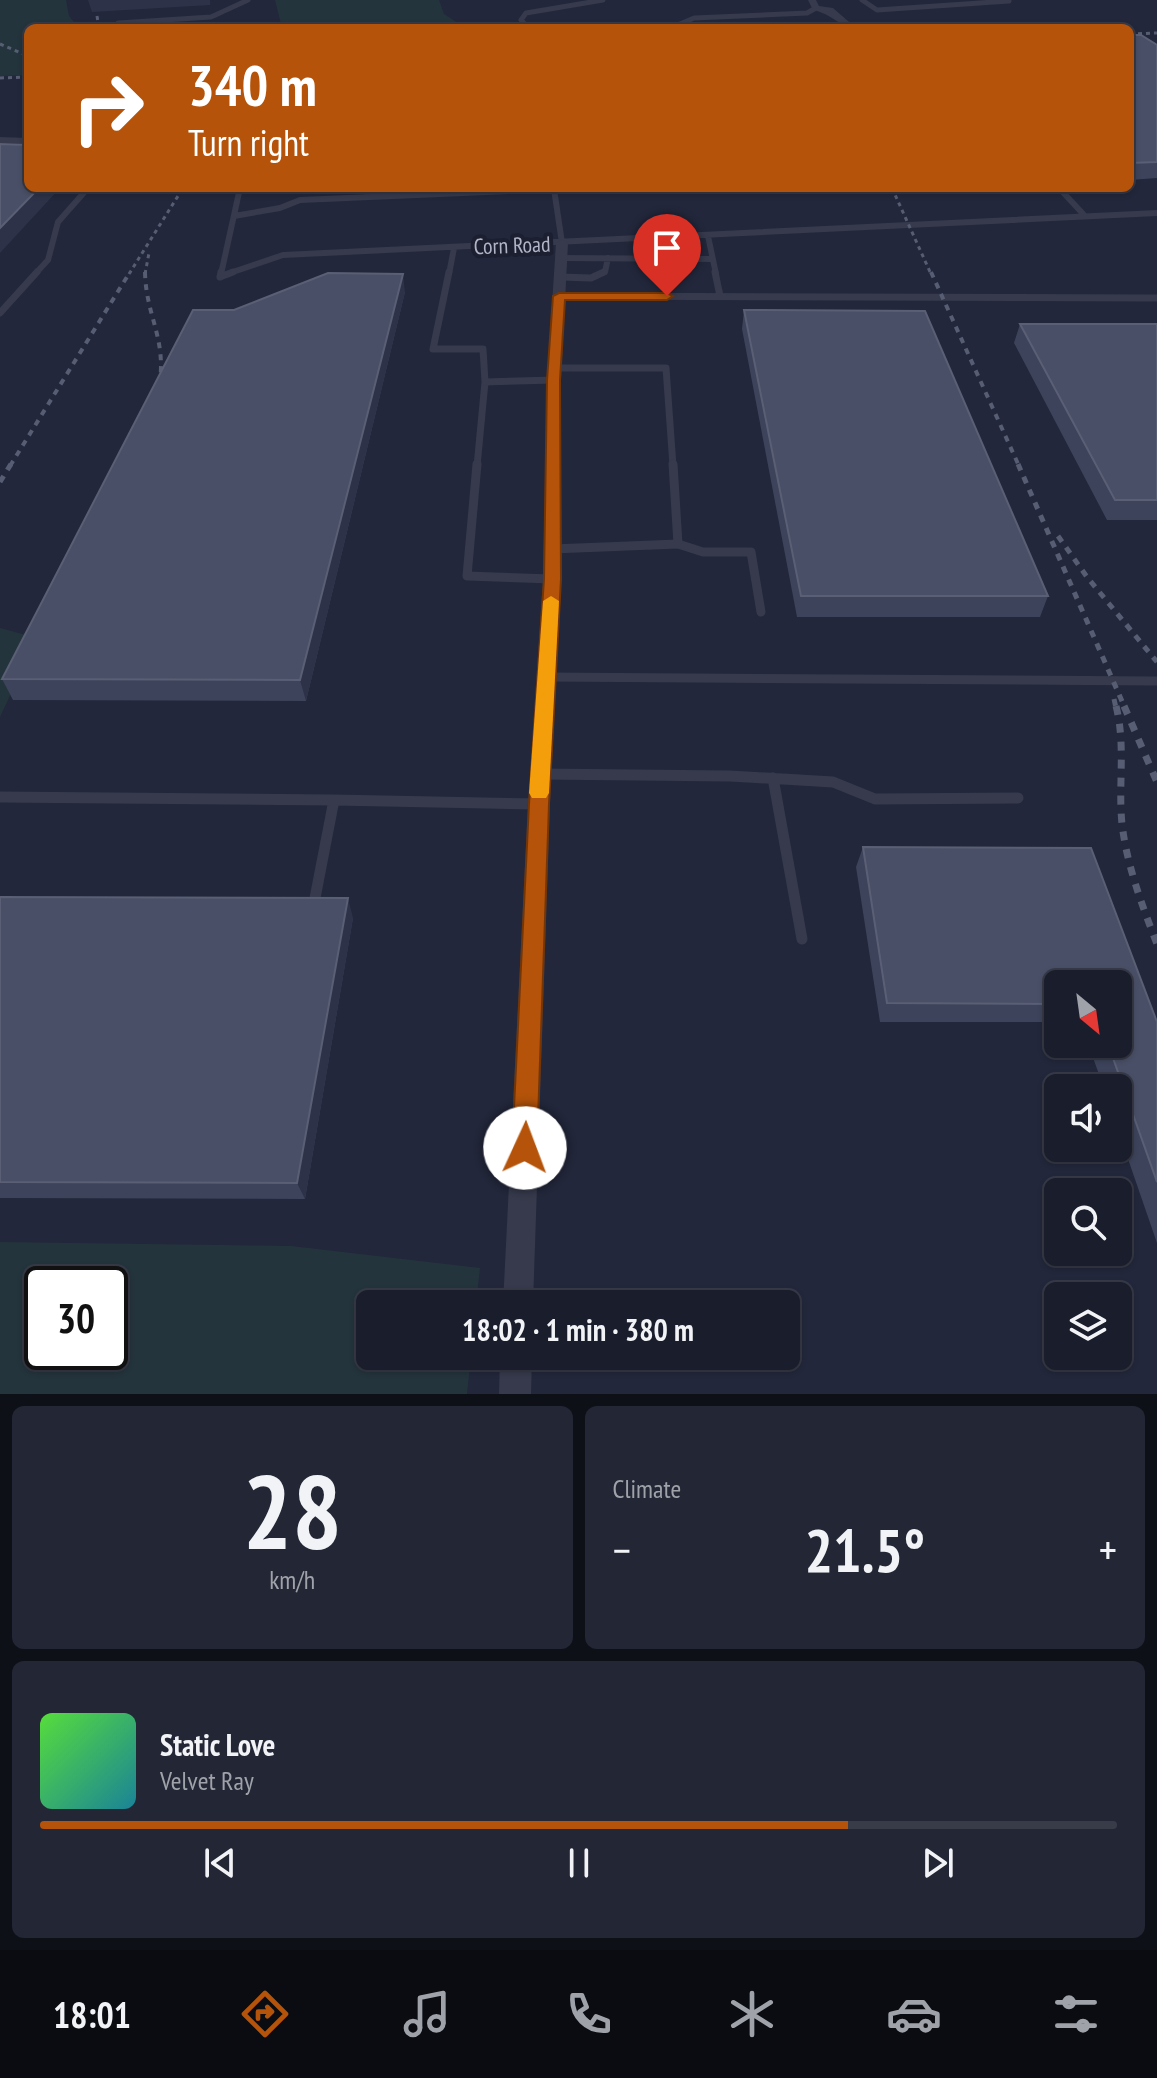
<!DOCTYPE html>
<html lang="en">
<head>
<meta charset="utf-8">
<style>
	:root { --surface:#1a1d2c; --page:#232634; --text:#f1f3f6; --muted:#9fa2a9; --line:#383b48; --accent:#b45309 }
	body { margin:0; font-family:"PT Sans Narrow",sans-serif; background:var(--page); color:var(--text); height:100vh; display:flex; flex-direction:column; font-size:30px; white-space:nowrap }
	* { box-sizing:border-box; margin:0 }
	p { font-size:26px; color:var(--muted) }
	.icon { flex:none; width:44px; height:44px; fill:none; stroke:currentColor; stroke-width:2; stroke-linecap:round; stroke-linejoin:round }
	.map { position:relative; height:1394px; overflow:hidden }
	.sheet { display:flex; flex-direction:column; gap:12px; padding:12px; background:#0e1018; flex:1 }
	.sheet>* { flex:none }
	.banner { position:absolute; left:24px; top:24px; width:1110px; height:168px; border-radius:12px; box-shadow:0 2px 6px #0004,0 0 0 2px var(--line); background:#b45309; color:#fff; overflow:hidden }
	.needle { width:52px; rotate:151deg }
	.buttons { position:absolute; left:1044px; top:970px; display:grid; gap:16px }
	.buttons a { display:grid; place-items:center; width:88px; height:88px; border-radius:12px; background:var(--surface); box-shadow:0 2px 6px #0004,0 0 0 2px var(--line); font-size:40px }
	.speed { position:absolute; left:24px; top:1266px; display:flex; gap:16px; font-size:40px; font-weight:700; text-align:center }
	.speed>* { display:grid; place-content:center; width:104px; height:104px; border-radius:50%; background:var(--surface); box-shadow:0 2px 6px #0004,0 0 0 2px var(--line); line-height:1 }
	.speed .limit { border:4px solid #111; border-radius:12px; background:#fff; color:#111 }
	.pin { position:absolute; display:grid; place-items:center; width:68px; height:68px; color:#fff; margin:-82px -34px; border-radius:50% 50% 50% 0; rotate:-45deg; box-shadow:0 0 8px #0007 }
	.pin .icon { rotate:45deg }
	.me { position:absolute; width:88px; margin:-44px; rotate:2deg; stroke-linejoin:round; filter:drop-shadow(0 0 6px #0008) }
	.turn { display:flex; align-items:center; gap:28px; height:168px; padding:0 32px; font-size:36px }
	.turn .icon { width:104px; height:104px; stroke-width:2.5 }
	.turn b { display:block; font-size:56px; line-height:68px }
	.big { font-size:60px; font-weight:700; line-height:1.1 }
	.sheet .tile { flex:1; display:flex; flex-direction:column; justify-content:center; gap:12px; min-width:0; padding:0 28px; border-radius:12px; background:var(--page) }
	.sheet .dial { align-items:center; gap:0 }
	.dial b { font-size:104px; line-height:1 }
	.song { display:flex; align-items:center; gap:24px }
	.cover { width:96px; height:96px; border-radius:12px; background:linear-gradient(135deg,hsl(110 70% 55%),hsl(190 70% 35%)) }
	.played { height:8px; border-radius:4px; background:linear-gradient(90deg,var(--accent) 75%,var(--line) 75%) }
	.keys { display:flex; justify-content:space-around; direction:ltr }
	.heat { display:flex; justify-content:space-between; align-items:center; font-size:44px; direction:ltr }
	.sheet .tiles { flex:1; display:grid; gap:12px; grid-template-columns:1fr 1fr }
	.tile:last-child { grid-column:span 2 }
	.trip { position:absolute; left:356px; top:1290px; width:444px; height:80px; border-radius:12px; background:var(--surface); box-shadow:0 2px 6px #0004,0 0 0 2px var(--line); font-weight:700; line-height:80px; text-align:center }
	.tab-bar { display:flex; height:128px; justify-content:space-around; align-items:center; background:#0a0c12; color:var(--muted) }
	.tab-bar .icon { width:56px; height:56px }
	.tab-bar .on { color:var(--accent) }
	.tab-bar b { font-size:36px; color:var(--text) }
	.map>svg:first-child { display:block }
</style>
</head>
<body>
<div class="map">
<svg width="1157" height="1394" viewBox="0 0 1157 1394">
	<rect width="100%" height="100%" fill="#22273b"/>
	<path fill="#24343c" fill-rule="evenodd" d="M0,0h66l3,16 10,12h-51v47l-28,1z
		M275,0h164l5,14 22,14h-184z
		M0,628l37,10 -37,79z
		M0,1242l291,4 189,22 -4,36h-106v52h101l-4,38h-467zM110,1284v68h-68v-68z"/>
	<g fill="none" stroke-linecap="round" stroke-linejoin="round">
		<path stroke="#363a4c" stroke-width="5" d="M862,0l15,10 132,-9
			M118,23l93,-6 37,-17
			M529,28l-8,-8 5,-7 77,-13
			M682,28l-2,-4 14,-6 113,-5 9,-5"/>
		<path stroke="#363a4c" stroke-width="6" d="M0,140l28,1
			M1059,188l26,28
			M554,189l8,54
			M234,216l46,-8 20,-8 278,-12
			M708,236l8,38
			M561,258l151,1
			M35,274l13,-14 10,-38 30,-34
			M221,274l19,-86
			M227,274l56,-19 874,-42
			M449,274l5,-26
			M599,274l6,-2 3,-14"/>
		<path stroke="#363a4c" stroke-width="7" d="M449,272l-16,77h50l2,33 -8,84
			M715,272l5,24
			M220,277l13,-5
			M220,277l1,-5
			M560,277l31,1 13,-6
			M559,296l598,2
			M0,313l37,-41
			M554,368h112l7,98
			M485,382l69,-2"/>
		<path stroke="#363a4c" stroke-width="9" d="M477,464l-10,112 85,3
			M673,464l5,80
			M552,549l126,-5 25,8h48l10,60
			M547,677l610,4"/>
		<path stroke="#363a4c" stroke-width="11" d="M541,774l189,2 103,6 42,17 143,-1
			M773,778l29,161
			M0,797l334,3
			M315,898l19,-98 205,4"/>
		<path fill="#363a4c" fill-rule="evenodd" d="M808,0h8l3,6 14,2 23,20c-16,0 -23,-14 -43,-18z
			M562,239l6,4 -7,137v199l-11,225 -17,500h-30l25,-500 15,-225 4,-199 9,-137z
			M500,1356h32l-1,38h-32z"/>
		<path stroke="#575d73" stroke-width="3" stroke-dasharray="4 4" stroke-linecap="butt" d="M97,16l2,12
			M1130,34l27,-1
			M0,44l28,12
			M0,78l28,-1
			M892,188l39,86
			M129,274l54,-86
			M145,274l4,-21"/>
		<path stroke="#575d73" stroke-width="4" stroke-dasharray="6 6" stroke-linecap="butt" d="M145,272c1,47 24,68 13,121
			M931,272l88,194
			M10,466l120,-194"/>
		<path stroke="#575d73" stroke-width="5" stroke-dasharray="7 7" stroke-linecap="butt" d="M1018,464l107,244
			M0,482l11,-18
			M1058,536l29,41 70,85
			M1114,699l2,9"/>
		<path stroke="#575d73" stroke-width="7" stroke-dasharray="9 9" stroke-linecap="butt" d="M1116,706c10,39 2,79 6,118 5,42 20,81 35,120
			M1124,706l33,76"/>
	</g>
	<path fill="#3d435a" d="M1130,35l27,10v133l-27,2z
		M405,292l-99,409 -293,-1 -11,-21 232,-369z
		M744,310l304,286 -8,21h-243l-55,-288z
		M1020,324h137v196h-50l-93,-177z
		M863,847l228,1 66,174v221l-39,-113v-42h-14l-16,-44h30v-60h-60v38h-178l-24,-155z
		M0,897l353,21 -48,281 -305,-1z"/>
	<path fill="#2d3249" d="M88,0h122v5l-118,7z
		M39,188h21l-60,65v-25z
		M403,274l2,18 -99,409 -6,-21z
		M348,898l5,20 -48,281 -8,-16z"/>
	<path fill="#494f66" stroke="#5a5f75" stroke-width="2" d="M1130,35h11l16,10v117l-27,1z
		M0,144l28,1v43h11l-39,40z
		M328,273l75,1 -103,406 -298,-1 191,-369h41z
		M744,310l181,1 123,285h-247z
		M1020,324h137v176h-42z
		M863,847l228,1 66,174v160l-49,-138h10v-60h-60v20l-171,-1z
		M0,897l348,1 -51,285 -297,-1z"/>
	<path fill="#b45309" stroke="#753606" stroke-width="2" d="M559,293h108l6,3 -6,4h-102l-5,80 1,199 -12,225 -12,344 -3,9 -9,3 -9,-3 -4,-9 17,-344 15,-225 3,-199 6,-84z"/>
	<path fill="#f59e0b" d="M551,596l8,5 -10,192 -3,5h-14l-3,-5 14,-192z"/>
	<g text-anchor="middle" stroke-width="8" stroke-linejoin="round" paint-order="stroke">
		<g font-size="22" fill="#b1b4c7" stroke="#1b1f30">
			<text transform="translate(512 245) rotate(-2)" y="8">Corn Road</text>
		</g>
	</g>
</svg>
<div class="buttons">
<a><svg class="needle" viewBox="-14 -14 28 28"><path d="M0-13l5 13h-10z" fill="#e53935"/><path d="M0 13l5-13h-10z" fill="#9fa2a9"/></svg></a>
<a><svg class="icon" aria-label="sound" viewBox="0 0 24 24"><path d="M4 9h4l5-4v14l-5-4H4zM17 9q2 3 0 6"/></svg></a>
<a><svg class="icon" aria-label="search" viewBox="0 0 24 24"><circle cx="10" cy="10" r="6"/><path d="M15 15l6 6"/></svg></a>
<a><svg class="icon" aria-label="layers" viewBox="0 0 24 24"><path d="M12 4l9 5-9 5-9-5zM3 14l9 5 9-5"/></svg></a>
</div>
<div class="speed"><div class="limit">30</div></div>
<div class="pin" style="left:667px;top:296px;background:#d93025"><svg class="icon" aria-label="arrive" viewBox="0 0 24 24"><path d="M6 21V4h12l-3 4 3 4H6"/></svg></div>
<svg class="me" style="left:525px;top:1148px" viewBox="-20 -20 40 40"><circle r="19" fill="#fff"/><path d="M0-13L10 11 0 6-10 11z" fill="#b45309"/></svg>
<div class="trip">18:02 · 1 min · 380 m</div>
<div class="banner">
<div class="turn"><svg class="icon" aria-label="right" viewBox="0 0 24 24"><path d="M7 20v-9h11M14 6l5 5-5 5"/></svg><div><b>340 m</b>Turn right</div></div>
</div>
</div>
<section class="sheet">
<div class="tiles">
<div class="tile dial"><b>28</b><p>km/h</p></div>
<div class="tile"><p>Climate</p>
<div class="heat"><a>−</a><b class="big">21.5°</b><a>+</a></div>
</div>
<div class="tile">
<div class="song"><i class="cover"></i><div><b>Static Love</b><p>Velvet Ray</p></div></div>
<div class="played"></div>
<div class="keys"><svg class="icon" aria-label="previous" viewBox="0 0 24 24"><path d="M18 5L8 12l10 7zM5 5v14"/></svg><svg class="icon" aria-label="pause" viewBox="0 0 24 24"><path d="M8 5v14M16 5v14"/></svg><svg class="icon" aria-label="next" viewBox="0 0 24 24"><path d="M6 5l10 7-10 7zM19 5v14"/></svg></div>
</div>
</div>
</section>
<nav class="tab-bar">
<b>18:01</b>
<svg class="icon on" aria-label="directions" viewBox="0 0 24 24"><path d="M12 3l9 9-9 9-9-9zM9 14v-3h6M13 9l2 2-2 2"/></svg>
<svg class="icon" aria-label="music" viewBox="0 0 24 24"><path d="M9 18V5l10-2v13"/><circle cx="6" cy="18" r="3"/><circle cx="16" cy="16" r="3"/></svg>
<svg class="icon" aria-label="phone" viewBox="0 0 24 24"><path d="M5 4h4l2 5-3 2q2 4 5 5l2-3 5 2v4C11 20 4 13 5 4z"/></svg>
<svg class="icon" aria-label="climate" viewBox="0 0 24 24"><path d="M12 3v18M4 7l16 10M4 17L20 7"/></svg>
<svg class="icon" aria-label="car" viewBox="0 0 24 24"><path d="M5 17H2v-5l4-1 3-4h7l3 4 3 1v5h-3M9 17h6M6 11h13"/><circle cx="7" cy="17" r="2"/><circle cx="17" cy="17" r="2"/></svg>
<svg class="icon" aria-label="filters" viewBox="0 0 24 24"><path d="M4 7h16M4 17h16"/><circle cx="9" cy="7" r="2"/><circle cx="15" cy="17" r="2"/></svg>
</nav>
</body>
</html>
